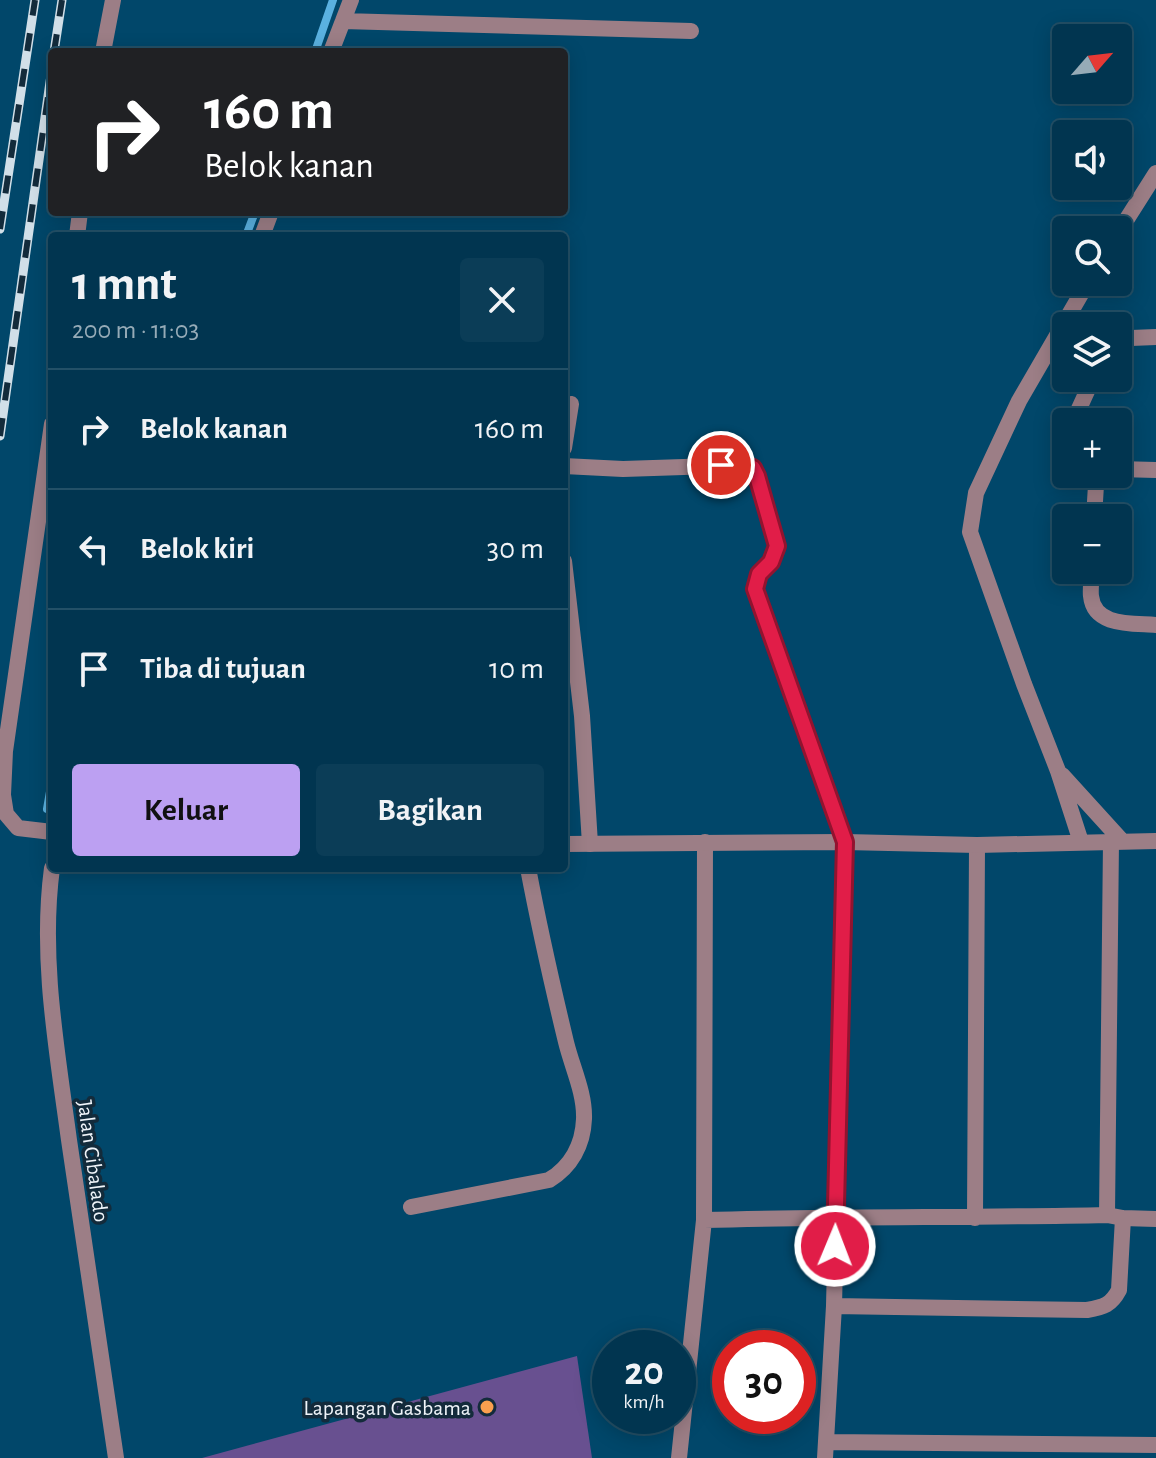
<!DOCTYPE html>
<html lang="id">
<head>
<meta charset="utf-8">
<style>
  body { margin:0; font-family:"Alegreya Sans",sans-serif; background:#0b3d57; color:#f1f3f6; height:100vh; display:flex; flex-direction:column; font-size:30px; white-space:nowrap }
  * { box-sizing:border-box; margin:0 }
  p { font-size:26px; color:#96abb7 }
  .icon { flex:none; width:44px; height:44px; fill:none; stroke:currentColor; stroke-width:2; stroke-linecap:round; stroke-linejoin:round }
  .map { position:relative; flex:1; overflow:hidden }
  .drawer { position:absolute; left:48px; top:232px; width:520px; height:640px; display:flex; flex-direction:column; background:#013550; border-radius:8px; box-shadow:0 4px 20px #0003,0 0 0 2px #235067 }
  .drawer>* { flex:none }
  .guide { position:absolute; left:48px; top:48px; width:520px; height:168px; border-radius:8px; box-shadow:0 4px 20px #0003,0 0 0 2px #235067; background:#202124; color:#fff; overflow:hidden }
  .needle { width:52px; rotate:62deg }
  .controls { position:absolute; left:1052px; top:24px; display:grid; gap:16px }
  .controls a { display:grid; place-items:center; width:80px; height:80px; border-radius:8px; background:#013550; box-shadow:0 4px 20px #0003,0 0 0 2px #235067; font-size:40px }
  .speed { position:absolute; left:592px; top:1330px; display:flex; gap:16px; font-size:40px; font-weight:700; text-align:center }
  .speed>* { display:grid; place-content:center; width:104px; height:104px; border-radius:50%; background:#013550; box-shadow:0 4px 20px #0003,0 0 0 2px #235067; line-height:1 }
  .speed small { font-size:20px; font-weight:400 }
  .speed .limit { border:12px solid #d22; background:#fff; color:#111 }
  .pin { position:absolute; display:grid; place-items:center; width:68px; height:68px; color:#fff; margin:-34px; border:4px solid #fff; border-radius:50%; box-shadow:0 2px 8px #0007 }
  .me { position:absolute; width:88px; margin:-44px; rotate:1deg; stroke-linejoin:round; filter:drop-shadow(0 0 6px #0008) }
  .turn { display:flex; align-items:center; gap:28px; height:168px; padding:0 24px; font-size:36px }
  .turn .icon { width:104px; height:104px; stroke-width:2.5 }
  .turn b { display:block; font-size:56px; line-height:68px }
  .round { display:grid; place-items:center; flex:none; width:84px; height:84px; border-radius:8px; background:#0b3d57 }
  .headline { display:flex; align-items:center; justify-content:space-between; height:136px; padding:0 24px }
  h1 { font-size:48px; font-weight:700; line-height:60px }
  .cta { display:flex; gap:16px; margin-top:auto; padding:16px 24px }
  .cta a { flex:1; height:92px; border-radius:8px; background:#bca0f2; color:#111; font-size:32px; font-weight:700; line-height:92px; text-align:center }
  .cta a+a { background:#0b3d57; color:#f1f3f6 }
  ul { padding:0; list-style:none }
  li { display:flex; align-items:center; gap:24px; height:120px; padding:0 24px; border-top:2px solid #235067 }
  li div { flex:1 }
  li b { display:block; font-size:30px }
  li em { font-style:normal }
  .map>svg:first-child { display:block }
</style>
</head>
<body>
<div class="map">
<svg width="1156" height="1458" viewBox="0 0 1156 1458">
  <rect width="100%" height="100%" fill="#01476a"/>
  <path fill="#685090" d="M577,1356L592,1458H202Z"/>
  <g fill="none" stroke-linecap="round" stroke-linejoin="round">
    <path stroke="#5ab1e0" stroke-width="8" d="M315,52L333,0
      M246,236L255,212
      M47,809L52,780"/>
    <path stroke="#9c7e86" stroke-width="16" d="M343,21L691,31
      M331,52L351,0
      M262,236L271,212
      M1118,343L1131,338L1156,337
      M1073,422L1093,378
      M564,448L571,404
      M564,466L623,469L744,465L753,468L777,546L771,562L759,574L755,589L845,842L834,1306L825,1458
      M1118,469L1156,470
      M1094,518L1096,485L1106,474
      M564,561L582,716L590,844
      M1092,570C1092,578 1090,588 1091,596C1094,627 1133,623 1156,625
      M411,1207L549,1180C571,1167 583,1145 584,1119C585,1093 572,1067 566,1042C552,984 539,926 528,868
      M1107,1215L1111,841
      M975,1218L977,845
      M704,1220C839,1216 973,1218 1107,1215L1123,1218L1156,1219
      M834,1306L1087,1310C1104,1307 1111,1305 1119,1290L1123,1218
      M826,1442L1156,1445
      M679,1458L704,1220L705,842"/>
    <path stroke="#9c7e86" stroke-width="16" d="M103,52L113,0
      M1118,233L1156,173
      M77,236L80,212
      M52,424L5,751L3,795L6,814L18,828L52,832
      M1062,775L1122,841
      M1081,842L1058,771L1024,684L970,532L976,493L1019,401L1088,282
      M564,844L845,842L977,845L1156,841
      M52,868C40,958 57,1050 69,1140C84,1246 101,1352 116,1458"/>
    <g stroke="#d1dfe8" stroke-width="9">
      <path id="rail" d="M54,52L62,0
        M0,229L35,0
        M0,436L52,68"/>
    </g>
    <use href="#rail" stroke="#132b3b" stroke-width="6" stroke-dasharray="18" stroke-linecap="butt"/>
  </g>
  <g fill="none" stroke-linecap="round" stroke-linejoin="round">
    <g stroke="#92132f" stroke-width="20">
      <path id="route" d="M721,465H744L753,468L757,476L777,546L771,562L759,574L755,589L845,842L835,1246"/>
    </g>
    <use href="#route" stroke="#e11d48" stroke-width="14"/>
  </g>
  <circle fill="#fa9f4e" stroke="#132b3b" stroke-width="3" cx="487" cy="1407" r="8"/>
  <g text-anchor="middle" stroke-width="7" stroke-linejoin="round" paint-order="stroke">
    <g font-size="22" fill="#f0f5fa" stroke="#132b3b">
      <text transform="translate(94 1161) rotate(82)" y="8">Jalan Cibalado</text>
    </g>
    <g font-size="22" fill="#f0f5fa" stroke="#132b3b" text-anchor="end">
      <text x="471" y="1415">Lapangan Gasbama</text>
    </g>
  </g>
</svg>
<div class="controls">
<a><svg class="needle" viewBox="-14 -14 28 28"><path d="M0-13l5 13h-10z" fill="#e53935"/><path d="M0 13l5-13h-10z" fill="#96abb7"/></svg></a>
<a><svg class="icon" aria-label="sound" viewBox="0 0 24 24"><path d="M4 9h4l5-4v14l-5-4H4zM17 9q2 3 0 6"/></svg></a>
<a><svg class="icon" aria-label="search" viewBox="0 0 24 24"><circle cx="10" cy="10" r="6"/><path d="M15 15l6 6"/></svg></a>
<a><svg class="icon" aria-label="layers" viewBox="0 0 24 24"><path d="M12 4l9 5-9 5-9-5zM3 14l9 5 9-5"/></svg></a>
<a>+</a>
<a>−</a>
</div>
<div class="speed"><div>20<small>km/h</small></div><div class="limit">30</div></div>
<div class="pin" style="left:721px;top:465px;background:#d93025"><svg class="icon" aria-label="arrive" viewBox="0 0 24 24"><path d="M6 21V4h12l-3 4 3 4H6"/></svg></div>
<svg class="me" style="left:835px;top:1246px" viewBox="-20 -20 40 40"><circle r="17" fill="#e11d48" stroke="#fff" stroke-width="3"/><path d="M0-11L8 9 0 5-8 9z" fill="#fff"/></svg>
<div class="guide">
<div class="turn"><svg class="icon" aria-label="right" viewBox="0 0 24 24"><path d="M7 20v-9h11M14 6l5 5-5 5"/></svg><div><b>160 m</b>Belok kanan</div></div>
</div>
<section class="drawer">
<div class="headline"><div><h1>1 mnt</h1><p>200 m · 11:03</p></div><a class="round"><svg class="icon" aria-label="close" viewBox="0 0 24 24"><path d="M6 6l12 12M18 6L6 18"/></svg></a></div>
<ul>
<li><svg class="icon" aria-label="right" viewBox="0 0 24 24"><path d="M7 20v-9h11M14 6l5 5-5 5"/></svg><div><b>Belok kanan</b></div><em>160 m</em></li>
<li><svg class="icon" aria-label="left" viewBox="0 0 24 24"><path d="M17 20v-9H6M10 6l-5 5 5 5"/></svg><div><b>Belok kiri</b></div><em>30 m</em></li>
<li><svg class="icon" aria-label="arrive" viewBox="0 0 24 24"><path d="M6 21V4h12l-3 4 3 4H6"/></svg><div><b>Tiba di tujuan</b></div><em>10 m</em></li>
</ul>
<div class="cta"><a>Keluar</a><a>Bagikan</a></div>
</section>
</div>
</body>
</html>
